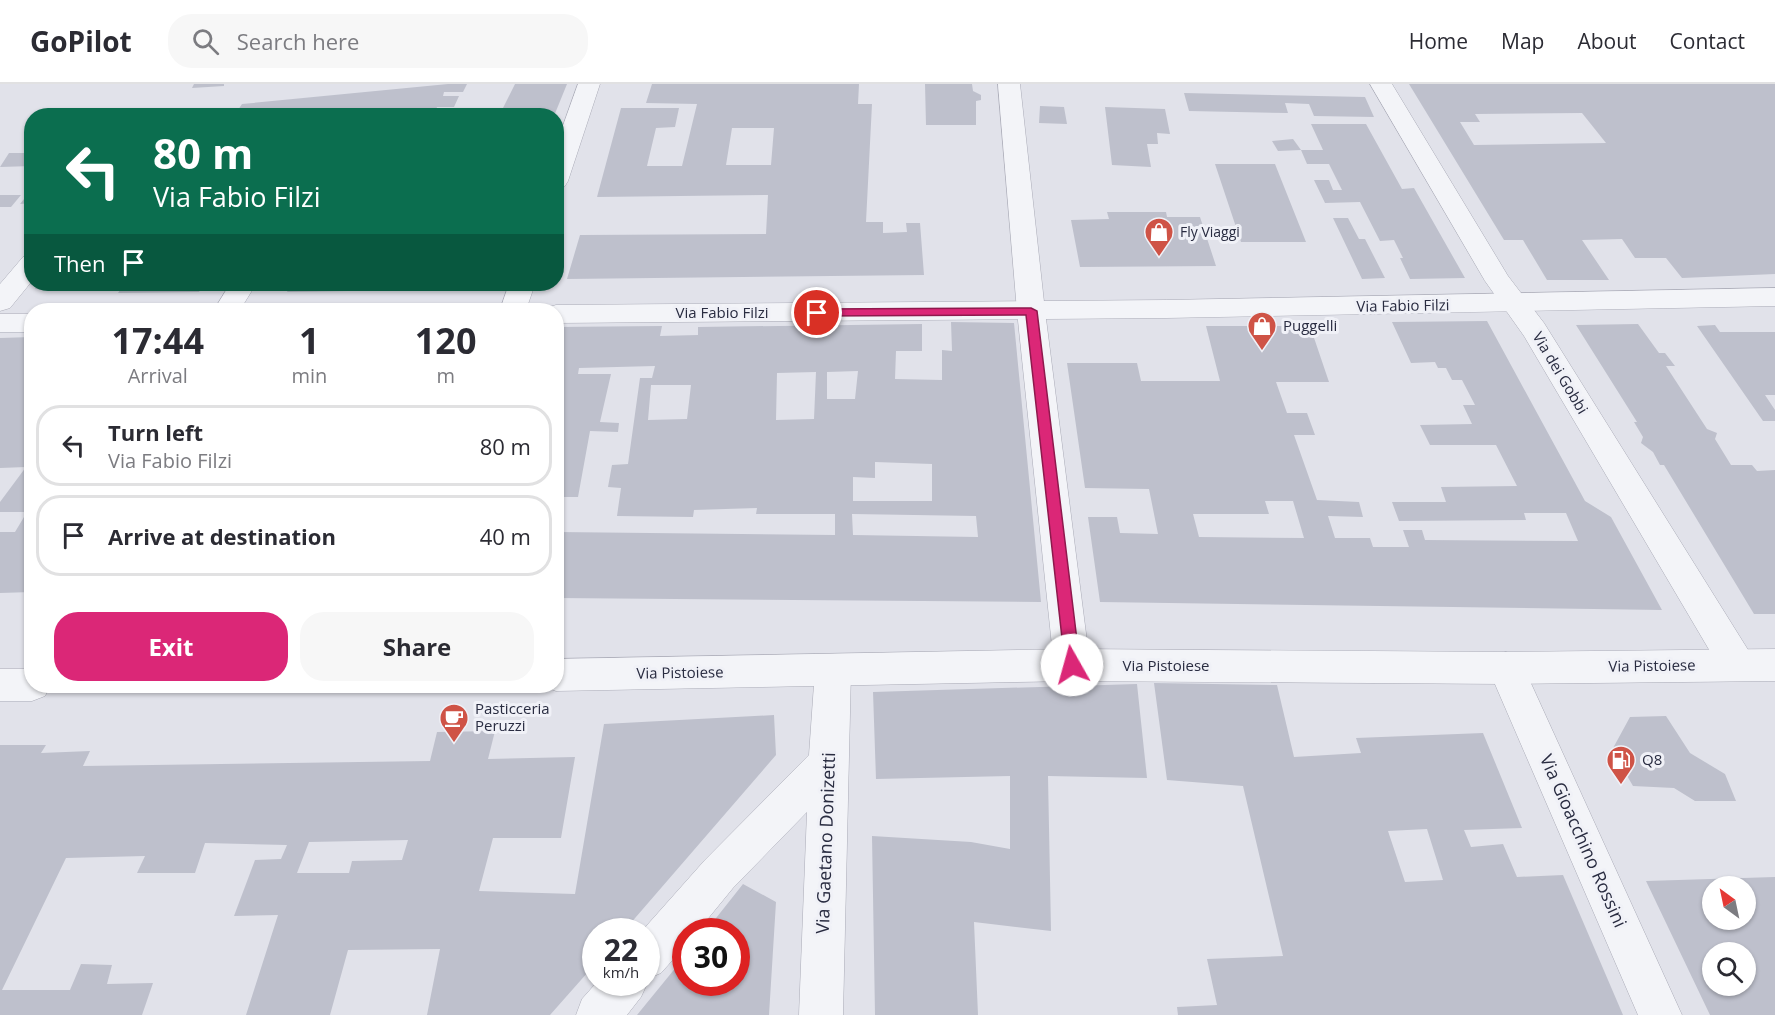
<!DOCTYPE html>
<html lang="en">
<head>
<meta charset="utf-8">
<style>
  body { margin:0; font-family:"Open Sans",sans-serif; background:#f7f7f7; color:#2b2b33; height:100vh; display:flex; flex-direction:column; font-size:22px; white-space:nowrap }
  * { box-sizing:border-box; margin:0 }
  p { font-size:20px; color:#7c7c81 }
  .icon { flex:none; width:33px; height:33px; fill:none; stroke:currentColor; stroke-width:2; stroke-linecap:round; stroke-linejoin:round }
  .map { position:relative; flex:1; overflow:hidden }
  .sheet { position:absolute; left:24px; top:219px; width:540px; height:390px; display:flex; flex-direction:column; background:#fff; border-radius:24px; box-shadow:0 2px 4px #0004 }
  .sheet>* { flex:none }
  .top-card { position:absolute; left:24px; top:24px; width:540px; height:183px; border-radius:24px; box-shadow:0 2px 4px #0004; background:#0b6e4f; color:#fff; overflow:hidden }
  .needle { width:39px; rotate:327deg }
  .buttons { position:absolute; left:1702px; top:792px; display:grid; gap:12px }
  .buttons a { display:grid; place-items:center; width:54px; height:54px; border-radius:50%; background:#fff; box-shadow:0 2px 4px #0004; font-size:30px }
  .speed { position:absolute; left:582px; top:834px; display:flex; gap:12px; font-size:30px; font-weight:700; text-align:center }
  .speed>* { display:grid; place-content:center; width:78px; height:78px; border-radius:50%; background:#fff; box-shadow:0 2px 4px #0004; line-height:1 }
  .speed small { font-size:15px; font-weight:400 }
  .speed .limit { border:9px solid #d22; background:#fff; color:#111 }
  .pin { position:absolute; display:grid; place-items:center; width:51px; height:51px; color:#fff; margin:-26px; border:3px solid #fff; border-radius:50%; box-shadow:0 2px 6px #0007 }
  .me { position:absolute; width:66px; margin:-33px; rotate:353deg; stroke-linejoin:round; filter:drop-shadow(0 0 4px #0008) }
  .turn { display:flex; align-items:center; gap:21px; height:126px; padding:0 30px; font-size:27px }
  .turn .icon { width:78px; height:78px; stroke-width:2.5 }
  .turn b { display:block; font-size:42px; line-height:51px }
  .then { display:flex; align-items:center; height:57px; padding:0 30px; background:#0003; gap:12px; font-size:22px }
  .eta { display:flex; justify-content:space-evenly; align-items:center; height:102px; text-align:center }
  .eta b { font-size:36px; font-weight:700; line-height:42px }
  .button { display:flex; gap:12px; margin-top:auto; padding:12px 30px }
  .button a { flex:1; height:69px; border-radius:24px; background:#db2777; color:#fff; font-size:24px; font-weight:700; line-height:69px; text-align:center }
  .button a+a { background:#f7f7f7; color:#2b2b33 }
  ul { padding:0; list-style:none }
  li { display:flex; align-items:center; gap:18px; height:81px; margin:0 12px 9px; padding:0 18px; border:3px solid #e1e1e2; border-radius:24px }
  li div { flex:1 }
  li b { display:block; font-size:22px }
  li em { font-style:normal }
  header { display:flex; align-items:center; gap:36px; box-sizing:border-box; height:84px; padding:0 30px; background:#fff; border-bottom:2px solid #e1e1e2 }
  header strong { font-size:28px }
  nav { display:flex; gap:33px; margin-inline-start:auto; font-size:21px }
  .search { width:420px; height:54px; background:#f7f7f7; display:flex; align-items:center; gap:15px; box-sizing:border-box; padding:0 21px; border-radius:24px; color:#7c7c81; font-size:22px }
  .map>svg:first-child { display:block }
</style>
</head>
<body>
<header>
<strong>GoPilot</strong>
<div class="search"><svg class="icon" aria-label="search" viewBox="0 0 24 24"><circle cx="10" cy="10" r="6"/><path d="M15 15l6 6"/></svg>Search here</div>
<nav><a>Home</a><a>Map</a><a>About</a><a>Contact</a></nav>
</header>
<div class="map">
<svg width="1775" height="931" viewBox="0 0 1775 931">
  <rect width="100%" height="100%" fill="#e1e2ea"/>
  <path fill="#bec0cc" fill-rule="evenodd" d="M194,0H224V2L192,4Z
    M448,0H467L463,8H444L443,12H459L454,23H437L435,28L416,29L415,32H234L242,20Z
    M515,0H567L554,32H499Z
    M652,0H859L858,20H872L866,138H883V149L907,148L906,139H920L924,191L567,195L580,151L766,150L768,111L597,113L621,24H679L675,43L656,44L647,82H682L697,20L646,19ZM732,44H774L771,81H726Z
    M925,0H972L973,7L981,11V16L976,17V41H926Z
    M1409,0H1775V190L1682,194L1666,174H1635L1622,155L1582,156L1609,196H1547L1523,156H1504ZM1582,29L1606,59L1474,61L1460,38H1480L1475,30Z
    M1184,9L1365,13L1374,33L1314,32L1309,20L1285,19L1288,29L1189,27Z
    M1040,22L1064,23L1067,40L1039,39Z
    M1105,23L1165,25L1170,50L1157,49L1158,60H1147L1151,83L1112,81Z
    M1311,40H1366L1402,105L1414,104L1465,194L1410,195L1400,174H1403L1394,156L1380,157L1360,118L1325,119L1314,96H1329L1333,106H1342L1329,80H1307L1301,66L1278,67L1272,57L1293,55L1301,66H1323Z
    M9,69H32V82L0,83Z
    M1215,80H1275L1306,158H1241Z
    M32,105V119L20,120Z
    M0,111H21L11,123H0Z
    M1107,128H1166L1167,133H1200L1216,182L1080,183L1071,136L1109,135Z
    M1333,134H1348L1359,155H1365L1385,194L1362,195Z
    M39,200H204L199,208L118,209L122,203L35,205Z
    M291,200H351L348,207L287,208Z
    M1487,237L1585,417L1611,433L1662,526L1100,518L1088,433H1117L1120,449L1158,450L1149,405L1085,404L1067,279H1137L1141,297H1220L1206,242H1310L1329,298H1276L1287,329H1307L1315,351H1294L1317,416L1359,418L1363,433L1328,432L1335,454H1370L1373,463H1409L1403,446H1422L1425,456L1578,457L1566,429H1524L1526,436L1399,437L1392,418H1446L1441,403L1517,402L1496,361H1430L1420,341L1472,340L1463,321H1475L1462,296H1452L1446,284H1438L1435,278L1411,279L1392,238ZM1265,417H1293L1304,454L1199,453L1193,430H1269Z
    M951,238L1014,239L1041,518L556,514L558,448L835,451V430H756L757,424L694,426L693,433L617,432L621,404L608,403L612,381L628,380L640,294H652L655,282L579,284L578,290H611L600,338L619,339L618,348L590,347L578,413H556V243L662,242L660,252L698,251V243L922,240V267H896L895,295L942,296V266L952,267ZM858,287L855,315H827V288ZM816,288L814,335L776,336L777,289ZM651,301H691L687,335L648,336ZM875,378L932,380V417H853V393L875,394ZM852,430L976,432L978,453L853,451Z
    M1638,240L1659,269H1665L1675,282H1666L1707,345L1717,349L1715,355L1731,381H1752L1757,387L1775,386V530H1754L1664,381H1660L1653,368L1641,359L1643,353L1634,338H1637L1576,241Z
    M1715,241L1720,248H1775V311H1765L1775,326V337H1763L1697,242Z
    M32,253V508L0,509V448H15L27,428H0V418L26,383L0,384V254Z
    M1154,599L1277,601L1294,673L1361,669L1356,654L1483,649L1522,744L1464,746L1471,763L1503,760L1517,793L1563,791L1623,931H1178L1177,923L1217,921L1207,875L1283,872L1243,702L1167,696ZM1427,745L1443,796L1405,798L1388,747Z
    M1137,600L1147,694L1048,692L1051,847L974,838L978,931H875L872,752L971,758L1010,765V692L876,695L873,608Z
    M774,631L776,671L623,848H596V879L550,931H427L440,865L348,866L330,931H246L278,831L234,832L255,776L281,775L287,761L205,759L195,789H137L145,772L66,774L2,906H70L81,880L112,881L107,900L153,899L142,931H0V661H46L41,669L90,667L83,682L430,677L437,648L495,647L488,675L575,673L561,754H493L479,807L575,810L604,640ZM408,756L402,776L352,777L349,789H297L309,758Z
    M1666,632L1690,669L1725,690L1736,717H1695L1674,704L1633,702L1612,666L1630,633Z
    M1775,793V931H1710L1646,797ZM1713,802H1746V836H1713ZM1713,868H1746V902H1713Z
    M743,800L776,818L769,931H637L686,871V898H736V848H705Z"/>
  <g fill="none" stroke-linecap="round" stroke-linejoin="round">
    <g stroke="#aaabb7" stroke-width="1">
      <path id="minor" d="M578,0H600L568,97L565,102L556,104V61Z
        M998,0H1020L1045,227L1090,581L1085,592L1072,597L1059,592L1054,581L1017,227Z
        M1370,0H1392L1508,192L1544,239L1750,569L1755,580L1750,591L1737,596L1724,591L1524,252L1485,197Z
        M32,171V197L10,224L0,227V200L23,173Z
        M230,200H256L240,226H214Z
        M509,200H535L526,226H500Z
        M1506,568L1519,573L1682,931H1638L1488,584L1493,573Z
        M833,570L846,575L851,586L843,931H799L807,728L733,804L697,848H686V861L661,889L647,895L648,898L641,913L627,931H576L582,915L597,898H646V848H641L705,776L809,671L815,586L820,575Z"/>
    </g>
    <g stroke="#aaabb7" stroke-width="1">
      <path id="tertiary" d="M1775,204V222L1166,234L556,239V226H545L546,224L556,221L1166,216Z
        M0,230H32V248H0Z
        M1072,565L1506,568L1775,565V597L1506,600L1072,597L556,607L543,602H556V575Z
        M0,585H32V602H50L45,612L32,617H0Z"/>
    </g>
    <use href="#minor" fill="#f3f4f8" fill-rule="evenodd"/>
    <use href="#tertiary" fill="#f3f4f8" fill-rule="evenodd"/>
  </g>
  <path fill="#db2777" stroke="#8e194d" stroke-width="1.5" d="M1031,224L1037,227L1080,581L1077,586L1072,588L1067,586L1065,581L1026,231L817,232L812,229L817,225Z"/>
  <defs>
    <g id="shop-pin" transform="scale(1.5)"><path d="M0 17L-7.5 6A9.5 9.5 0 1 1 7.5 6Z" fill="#cf5346" stroke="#f0f1f7"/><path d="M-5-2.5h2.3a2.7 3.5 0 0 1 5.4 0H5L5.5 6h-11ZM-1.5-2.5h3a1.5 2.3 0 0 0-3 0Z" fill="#fff"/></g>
    <g id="cafe-pin" transform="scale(1.5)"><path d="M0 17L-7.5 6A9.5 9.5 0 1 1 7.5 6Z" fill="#cf5346" stroke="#f0f1f7"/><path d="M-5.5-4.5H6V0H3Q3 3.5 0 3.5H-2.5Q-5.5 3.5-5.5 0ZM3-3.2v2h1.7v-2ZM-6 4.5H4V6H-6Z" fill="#fff"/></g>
    <g id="fuel-pin" transform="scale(1.5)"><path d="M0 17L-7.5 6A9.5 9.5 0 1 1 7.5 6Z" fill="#cf5346" stroke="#f0f1f7"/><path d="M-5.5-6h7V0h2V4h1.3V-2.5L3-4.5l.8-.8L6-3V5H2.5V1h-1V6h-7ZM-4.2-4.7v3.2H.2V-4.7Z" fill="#fff"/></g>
  </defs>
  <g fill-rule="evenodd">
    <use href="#shop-pin" x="1159" y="148"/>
    <use href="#shop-pin" x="1262" y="242"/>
    <use href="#cafe-pin" x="454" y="634"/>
    <use href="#fuel-pin" x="1621" y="676"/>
  </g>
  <g text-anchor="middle" stroke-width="6" stroke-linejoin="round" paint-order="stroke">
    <g font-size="14" fill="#292c41" stroke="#f0f1f7" text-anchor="start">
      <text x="1180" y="153">Fly Viaggi</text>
    </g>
    <g font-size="15" fill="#292c41" stroke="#f0f1f7">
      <text transform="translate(1403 222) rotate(-1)" y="5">Via Fabio Filzi</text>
      <text x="722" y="234">Via Fabio Filzi</text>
      <text transform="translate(1560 289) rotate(59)" y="5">Via dei Gobbi</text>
      <text x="1166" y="587">Via Pistoiese</text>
      <text transform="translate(1652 582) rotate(-1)" y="5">Via Pistoiese</text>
      <text transform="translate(680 589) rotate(-1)" y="5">Via Pistoiese</text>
    </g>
    <g font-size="15" fill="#292c41" stroke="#f0f1f7" text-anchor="start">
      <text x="1283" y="247">Puggelli</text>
      <text x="475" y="630">Pasticceria<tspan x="475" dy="17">Peruzzi</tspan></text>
      <text x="1642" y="681">Q8</text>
    </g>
    <g font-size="18" fill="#292c41" stroke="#f0f1f7">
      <text transform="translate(1583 757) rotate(66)" y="6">Via Gioacchino Rossini</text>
      <text transform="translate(826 759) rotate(-88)" y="6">Via Gaetano Donizetti</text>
    </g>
  </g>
</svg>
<div class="buttons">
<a><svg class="needle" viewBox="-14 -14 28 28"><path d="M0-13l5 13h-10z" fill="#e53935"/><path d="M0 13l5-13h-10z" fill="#7c7c81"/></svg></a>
<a><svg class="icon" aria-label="search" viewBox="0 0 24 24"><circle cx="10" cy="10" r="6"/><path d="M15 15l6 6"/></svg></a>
</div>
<div class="speed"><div>22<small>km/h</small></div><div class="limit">30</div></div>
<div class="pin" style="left:817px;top:229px;background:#d93025"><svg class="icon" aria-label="arrive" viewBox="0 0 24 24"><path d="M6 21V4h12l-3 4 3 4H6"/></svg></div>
<svg class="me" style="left:1072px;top:581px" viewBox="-20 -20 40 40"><circle r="19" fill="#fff"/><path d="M0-13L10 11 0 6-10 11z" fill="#db2777"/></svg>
<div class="top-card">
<div class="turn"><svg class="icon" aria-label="left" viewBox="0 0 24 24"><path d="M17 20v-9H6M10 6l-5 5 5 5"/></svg><div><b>80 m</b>Via Fabio Filzi</div></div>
<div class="then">Then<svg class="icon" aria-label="arrive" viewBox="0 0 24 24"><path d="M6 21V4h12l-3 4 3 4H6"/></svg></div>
</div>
<section class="sheet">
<div class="eta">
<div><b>17:44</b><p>Arrival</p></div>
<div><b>1</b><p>min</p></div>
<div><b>120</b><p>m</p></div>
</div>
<ul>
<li><svg class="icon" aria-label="left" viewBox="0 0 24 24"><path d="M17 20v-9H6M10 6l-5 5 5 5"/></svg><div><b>Turn left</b><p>Via Fabio Filzi</p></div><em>80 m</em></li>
<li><svg class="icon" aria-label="arrive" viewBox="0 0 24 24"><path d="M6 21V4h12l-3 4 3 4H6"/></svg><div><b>Arrive at destination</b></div><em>40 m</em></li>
</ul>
<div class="button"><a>Exit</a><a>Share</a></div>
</section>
</div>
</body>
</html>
